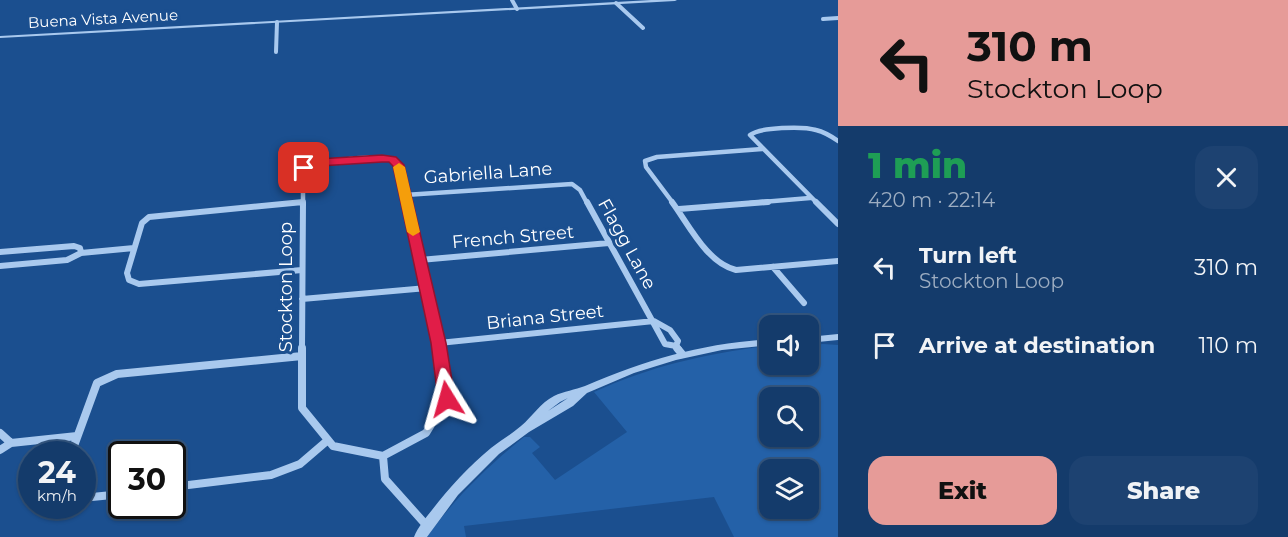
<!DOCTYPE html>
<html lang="en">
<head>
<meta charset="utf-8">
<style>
  body { margin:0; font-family:Montserrat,sans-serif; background:#1d4271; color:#f1f3f6; height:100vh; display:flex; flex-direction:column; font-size:22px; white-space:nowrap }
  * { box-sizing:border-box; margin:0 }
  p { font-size:20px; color:#9dadc1 }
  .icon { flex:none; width:33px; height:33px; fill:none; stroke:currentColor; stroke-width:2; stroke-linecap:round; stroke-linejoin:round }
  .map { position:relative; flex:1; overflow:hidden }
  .sheet { display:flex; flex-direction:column; background:#143b6b; width:450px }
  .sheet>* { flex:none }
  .guide { background:#e69b98; color:#111; overflow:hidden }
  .tools { position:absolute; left:759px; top:315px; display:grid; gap:12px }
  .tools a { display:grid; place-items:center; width:60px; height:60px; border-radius:12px; background:#143b6b; box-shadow:0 2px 4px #0004,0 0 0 2px #33557e; font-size:30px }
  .speed { position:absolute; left:18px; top:441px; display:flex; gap:12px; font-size:30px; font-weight:700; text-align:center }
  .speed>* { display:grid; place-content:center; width:78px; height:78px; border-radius:50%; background:#143b6b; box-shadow:0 2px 4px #0004,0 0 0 2px #33557e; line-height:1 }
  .speed small { font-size:15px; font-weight:400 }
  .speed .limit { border:3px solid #111; border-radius:9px; background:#fff; color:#111 }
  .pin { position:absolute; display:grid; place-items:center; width:51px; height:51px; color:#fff; margin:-26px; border-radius:12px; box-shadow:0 3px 9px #0006 }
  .me { position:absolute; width:66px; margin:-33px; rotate:352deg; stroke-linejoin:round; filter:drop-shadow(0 0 4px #0008) }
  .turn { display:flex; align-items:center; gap:21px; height:126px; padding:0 30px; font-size:27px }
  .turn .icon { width:78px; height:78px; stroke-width:2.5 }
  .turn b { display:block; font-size:42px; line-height:51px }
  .round { display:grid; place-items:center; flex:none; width:63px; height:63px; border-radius:18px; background:#1d4271 }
  .overview { display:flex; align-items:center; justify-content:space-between; height:102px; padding:0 30px }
  h1 { font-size:36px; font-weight:800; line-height:45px; color:#1e9e55 }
  .cta { display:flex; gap:12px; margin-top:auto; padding:12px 30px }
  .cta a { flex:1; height:69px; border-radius:18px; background:#e69b98; color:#111; font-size:24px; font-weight:800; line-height:69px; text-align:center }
  .cta a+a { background:#1d4271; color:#f1f3f6 }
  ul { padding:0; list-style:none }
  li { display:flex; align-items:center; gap:18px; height:78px; padding:0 30px }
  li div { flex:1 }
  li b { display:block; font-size:22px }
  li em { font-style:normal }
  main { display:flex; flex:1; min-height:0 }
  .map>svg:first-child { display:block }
</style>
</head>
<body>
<main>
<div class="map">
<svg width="838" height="537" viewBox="0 0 838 537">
  <rect width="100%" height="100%" fill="#1b4f8f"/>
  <path fill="#2461a8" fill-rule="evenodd" d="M823,344L838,345V537H734L714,497L464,526L466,537H427C454,499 488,466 524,437H530L540,447L532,453L555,480L627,432L594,392C650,366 705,354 765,346H769L770,364H808L809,345ZM770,398H808V436H770ZM770,470H808V508H770Z"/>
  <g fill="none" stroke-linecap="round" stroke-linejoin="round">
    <path stroke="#a9c9ee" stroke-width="4" d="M512,0L517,9
      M616,3L643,28
      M823,19L838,18
      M276,52L277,22"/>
    <path stroke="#a9c9ee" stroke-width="4.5" d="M405,195L572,184L580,190L587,203
      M293,203L303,202
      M303,203V172C315,161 385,151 397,163C404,171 405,192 408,203
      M673,203L646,167L645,161L657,157L762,149
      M750,203L810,198
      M817,203L750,135C760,127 803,126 816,130C824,132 831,136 838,141"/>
    <path stroke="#a9c9ee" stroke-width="6" d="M407,202L440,349
      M587,202L665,344L676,346L679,349
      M672,202C689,225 707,263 736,270L838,261
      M816,202L838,224
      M679,209L768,202
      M0,252L74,246L80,248L81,253
      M420,260L609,243
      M0,266L67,260L81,253L134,248
      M773,267L804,303
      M302,270L139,284L129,280L127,273L142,223L149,217L303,202
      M302,299L427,288
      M439,343L654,321L670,330L678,341L676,346
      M302,349L303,202"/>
    <path stroke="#a9c9ee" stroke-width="8" d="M302,348V408L333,446L383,456L426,433L447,399L440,348
      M677,348L682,354
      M0,433L11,443
      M0,450L11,443L77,436
      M71,454L97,383L117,374L302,356
      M383,456L385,479L427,526
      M172,487L271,475L300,464L328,440
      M82,498L122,494"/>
    <path fill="#a9c9ee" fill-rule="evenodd" d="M651,0H677L675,1L0,38V36Z
      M838,334V340L808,343V337Z
      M770,339V345L722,350L676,360L634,373L587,393L573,406L529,432L499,454L458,495L427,537H414C418,527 425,519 432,510C449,488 469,466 491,448C501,440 512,434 521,426C533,416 540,403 554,396C564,391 575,390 585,386C648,359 700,344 770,339ZM568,398L548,411L560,402Z"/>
  </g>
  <path fill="#e11d48" stroke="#92132f" stroke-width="1.5" d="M382,155L396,157L404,165L446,343L455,399L453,404L447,406L441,404L438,399L431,343L393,166L389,162H382L320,166L304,172L299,168L318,159Z"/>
  <path fill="#f59e0b" d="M399,163L405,167L420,232L413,236L407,232L393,167Z"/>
  <g text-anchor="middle" stroke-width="6" stroke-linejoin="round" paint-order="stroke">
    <g font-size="15" fill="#fff" stroke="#1b4f8f">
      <text transform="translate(103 19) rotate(-3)" y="5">Buena Vista Avenue</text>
    </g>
    <g font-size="18" fill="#fff" stroke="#1b4f8f">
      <text transform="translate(488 173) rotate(-4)" y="6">Gabriella Lane</text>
      <text transform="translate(513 237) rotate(-5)" y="6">French Street</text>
      <text transform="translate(627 244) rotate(61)" y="6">Flagg Lane</text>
      <text transform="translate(286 287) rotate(-90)" y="6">Stockton Loop</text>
      <text transform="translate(545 317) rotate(-6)" y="6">Briana Street</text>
    </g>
  </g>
</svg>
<div class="tools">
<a><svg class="icon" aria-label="sound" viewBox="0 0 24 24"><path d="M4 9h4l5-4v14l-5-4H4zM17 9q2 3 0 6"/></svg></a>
<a><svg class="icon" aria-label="search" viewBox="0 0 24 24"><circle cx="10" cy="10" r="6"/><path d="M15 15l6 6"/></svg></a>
<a><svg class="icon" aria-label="layers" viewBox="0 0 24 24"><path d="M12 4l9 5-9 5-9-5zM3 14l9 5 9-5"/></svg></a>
</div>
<div class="speed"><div>24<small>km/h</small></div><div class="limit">30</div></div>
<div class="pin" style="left:304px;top:168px;background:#d93025"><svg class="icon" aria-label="arrive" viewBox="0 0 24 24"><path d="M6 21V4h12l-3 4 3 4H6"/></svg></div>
<svg class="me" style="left:447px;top:399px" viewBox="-20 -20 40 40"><path d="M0-17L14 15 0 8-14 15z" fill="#e11d48" stroke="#fff" stroke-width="4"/></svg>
</div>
<section class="sheet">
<div class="guide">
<div class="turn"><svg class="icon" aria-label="left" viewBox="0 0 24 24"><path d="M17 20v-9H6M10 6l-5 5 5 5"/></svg><div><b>310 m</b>Stockton Loop</div></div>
</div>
<div class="overview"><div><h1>1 min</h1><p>420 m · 22:14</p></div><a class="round"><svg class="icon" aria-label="close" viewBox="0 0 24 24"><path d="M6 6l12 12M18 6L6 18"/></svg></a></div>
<ul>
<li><svg class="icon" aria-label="left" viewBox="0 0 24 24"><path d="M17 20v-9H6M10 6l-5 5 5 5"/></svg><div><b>Turn left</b><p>Stockton Loop</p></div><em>310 m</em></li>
<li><svg class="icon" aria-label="arrive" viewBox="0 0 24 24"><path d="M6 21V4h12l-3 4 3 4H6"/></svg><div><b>Arrive at destination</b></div><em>110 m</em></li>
</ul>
<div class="cta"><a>Exit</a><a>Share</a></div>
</section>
</main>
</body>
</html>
